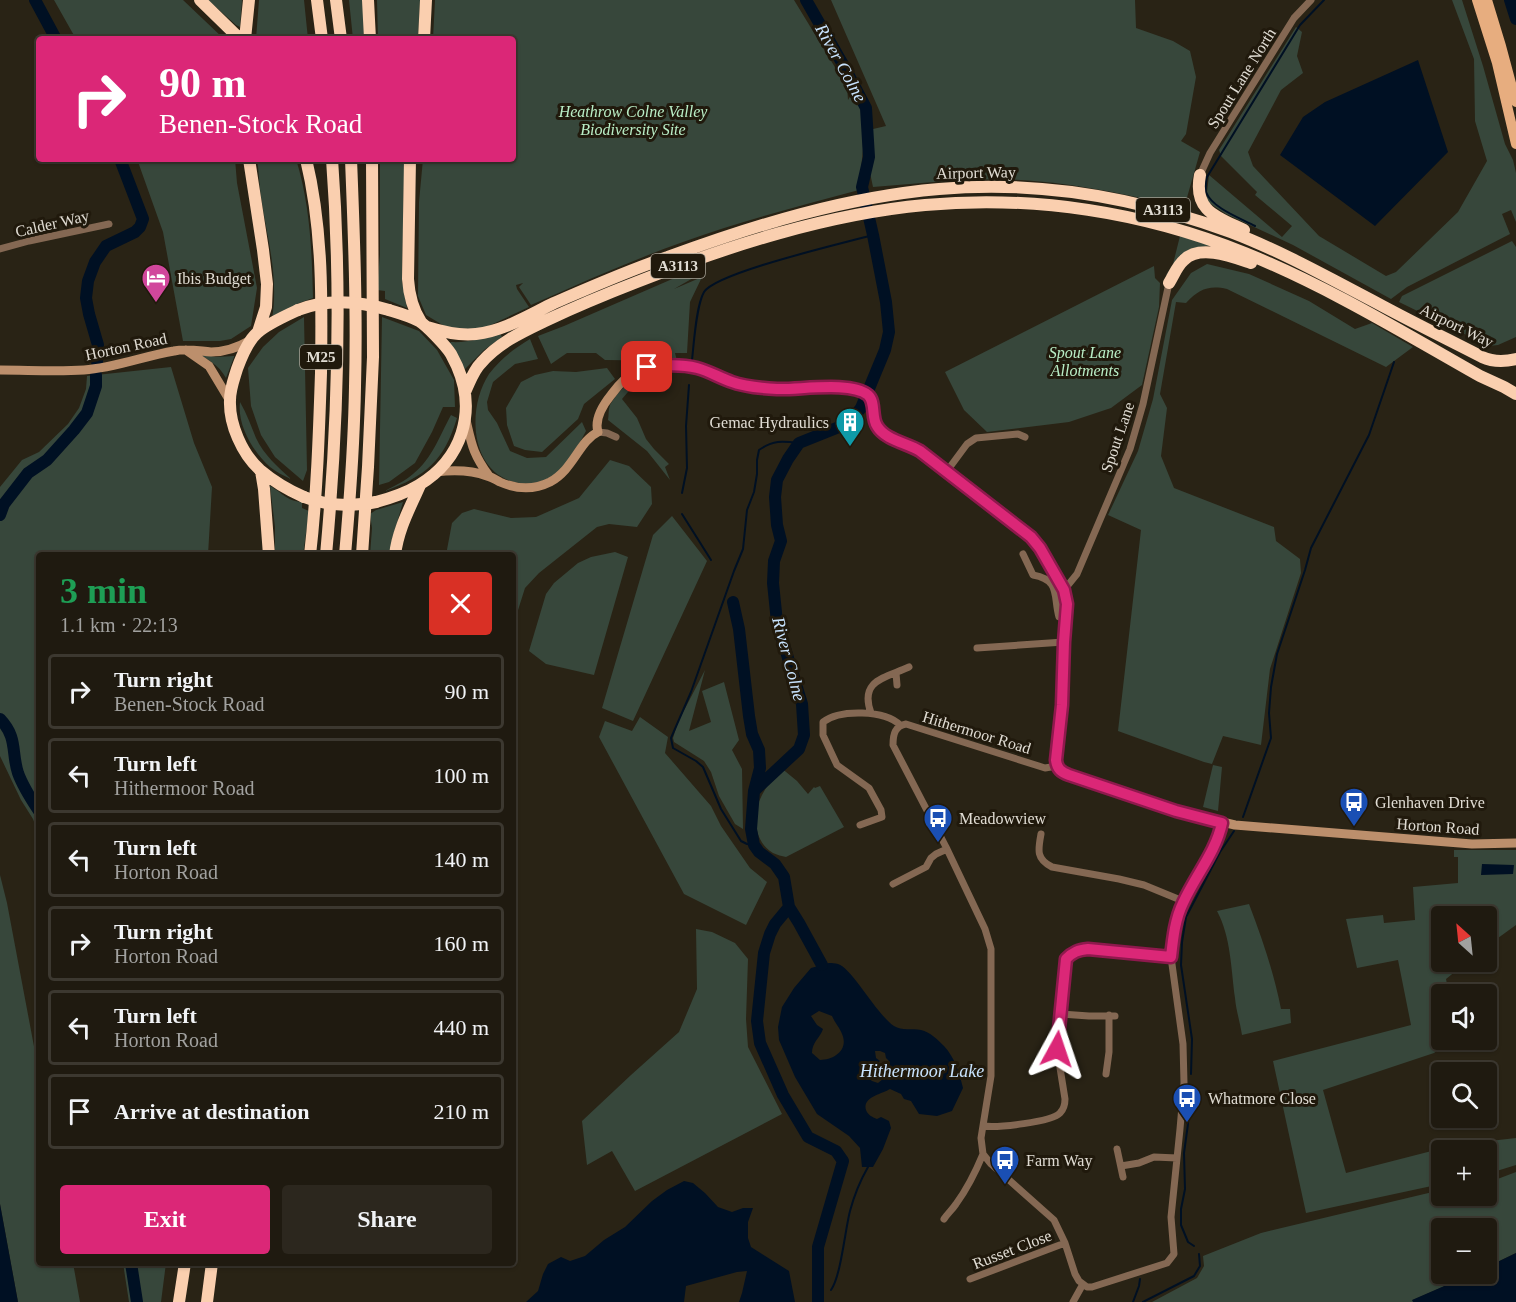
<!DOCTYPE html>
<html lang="en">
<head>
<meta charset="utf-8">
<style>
  body { margin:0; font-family:Georgia,serif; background:#2c271e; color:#f1f3f6; height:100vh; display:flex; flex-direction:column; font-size:22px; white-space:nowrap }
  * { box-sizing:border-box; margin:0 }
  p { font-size:20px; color:#a1a19f }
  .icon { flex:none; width:33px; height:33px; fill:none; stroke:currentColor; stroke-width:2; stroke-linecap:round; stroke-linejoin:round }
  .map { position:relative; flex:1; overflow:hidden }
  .side { position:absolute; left:36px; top:552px; width:480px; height:714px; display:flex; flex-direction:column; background:#1f1a10; border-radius:6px; box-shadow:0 2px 4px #0004,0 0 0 2px #3c3830 }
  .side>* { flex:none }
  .guide { position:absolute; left:36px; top:36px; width:480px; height:126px; border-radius:6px; box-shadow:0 2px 4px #0004,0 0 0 2px #3c3830; background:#db2777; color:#fff; overflow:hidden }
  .needle { width:39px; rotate:333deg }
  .controls { position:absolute; left:1431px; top:906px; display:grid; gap:12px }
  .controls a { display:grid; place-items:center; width:66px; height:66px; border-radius:6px; background:#1f1a10; box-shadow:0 2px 4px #0004,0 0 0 2px #3c3830; font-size:30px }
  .pin { position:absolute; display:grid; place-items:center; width:51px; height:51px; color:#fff; margin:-26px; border-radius:12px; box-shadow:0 3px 9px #0006 }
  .me { position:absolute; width:66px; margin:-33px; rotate:5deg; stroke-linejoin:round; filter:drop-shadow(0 0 4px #0008) }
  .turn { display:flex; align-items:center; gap:21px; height:126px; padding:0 24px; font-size:27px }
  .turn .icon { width:78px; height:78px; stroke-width:2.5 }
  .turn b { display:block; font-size:42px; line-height:51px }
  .round { display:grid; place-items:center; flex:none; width:63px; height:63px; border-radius:6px; background:#2c271e }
  .headline { display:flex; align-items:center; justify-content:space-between; height:102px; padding:0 24px }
  h1 { font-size:36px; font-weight:700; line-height:45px; color:#1e9e55 }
  .action { display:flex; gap:12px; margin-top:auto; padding:12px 24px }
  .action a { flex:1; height:69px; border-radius:6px; background:#db2777; color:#fff; font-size:24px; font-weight:700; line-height:69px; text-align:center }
  .action a+a { background:#2c271e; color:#f1f3f6 }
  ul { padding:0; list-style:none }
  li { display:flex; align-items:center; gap:18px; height:75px; margin:0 12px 9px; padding:0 12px; border:3px solid #3c3830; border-radius:6px }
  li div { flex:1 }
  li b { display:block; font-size:22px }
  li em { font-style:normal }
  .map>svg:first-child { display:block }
</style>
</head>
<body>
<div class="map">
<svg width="1516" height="1302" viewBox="0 0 1516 1302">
  <rect width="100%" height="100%" fill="#292315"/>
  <path fill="#37473b" d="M54,0H183L224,39H76Z
    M208,0H242L240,27L236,25Z
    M259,0H304L308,39H256Z
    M349,0H363L364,39H353Z
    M377,0H420L418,39H378Z
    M435,0H794L847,87L848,100L851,95L861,108L863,149L859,190C800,206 741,221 683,242C632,260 581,283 531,305L519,287L523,283L516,285L517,289L529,307L480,330L446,327L426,315L418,296L419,202L423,159H513V39H433Z
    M831,0H1135L1136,28L1173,41L1190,51L1196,77L1186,134L1181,141L1200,152L1184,208C1134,196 1085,185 1034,181C980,176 927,183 873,187L869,168L873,129L886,126Z
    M1452,0H1462L1483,66L1505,144L1513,160L1516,173V222L1511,210L1502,214L1510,234L1407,287L1391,299L1293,245L1226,214L1206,201L1209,175L1282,237L1292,226L1255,195L1257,192L1221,156L1219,150L1296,27L1302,32L1297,56L1303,73L1281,90L1248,152L1253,166L1319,236L1386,276L1396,272L1458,212L1487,161L1475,121L1474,59Z
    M137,159H235L237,183L257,288L251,326L231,339L220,341H183L163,232Z
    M257,159H296C310,204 312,251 313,298L299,303L272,319C279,276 267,238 261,197C259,184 259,172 257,159Z
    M380,159H406L404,179L402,281L407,308L385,299V291L377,290L380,254Z
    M1180,236L1216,247L1207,246L1198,248L1168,276L1166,275L1173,264Z
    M1512,241L1516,247V337L1498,345L1489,346L1399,302L1402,296Z
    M1207,264L1249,274L1309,301L1355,329L1372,323L1413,347L1386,367L1227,289C1209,285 1199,289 1186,303L1176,302L1160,394L1167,408L1161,456L1174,488L1274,527L1276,541L1300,559L1301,573L1270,669L1261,745L1223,736L1212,764L1204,762L1118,731L1141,530L1108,515L1138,451L1153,399L1172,300L1191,273Z
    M1154,266L1155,278L1160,283L1159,307L1142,385L1111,408L1069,422L987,432L964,410L945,372Z
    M693,270L700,274L674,289L702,277L690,302L687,353H675L677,361L605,360L596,353H567L551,364L538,336L564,326Z
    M304,317L307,470L303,481L275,457L261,435L251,406L248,368L263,347L279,332Z
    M382,317L419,331L437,350L454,380L455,407H443L432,432L415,463L389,482L379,485Z
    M500,333L502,337L484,350L464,370L449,344L451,342C468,343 483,338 500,333Z
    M530,339L538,359L515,364L493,382L487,402L488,410L497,423L510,451L527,458L546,457L582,422L586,431C578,446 571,461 558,472C548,481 532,485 519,483C470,475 466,409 489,374C500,359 515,348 530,339Z
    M193,352L216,357L234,356V357L226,378C219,365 207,358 193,352Z
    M171,367L194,443L212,487L208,555H39V835L33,819L21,800L0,756V487L22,460L39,452L68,424L79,408L86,389L87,376Z
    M607,368L615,379L584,404L578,419L542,452L525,450L514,446L507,425L506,408L521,382L535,375L553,371L576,372Z
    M648,373H671L672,381L656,384L648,378L633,386L622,399L637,418L646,439L654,449L669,464L665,467L670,480L647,451L608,420C609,415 608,410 610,405C618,391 632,377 648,373Z
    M240,402C247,414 251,426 256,438C264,455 278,467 291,479C284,476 276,472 270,467C253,452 237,425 240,402Z
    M451,415L457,418C444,461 426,476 385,491C394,486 405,481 413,474C432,459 440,435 451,415Z
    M610,460L629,466L651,487L652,504L637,527L609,524L597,527L539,573L525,588L513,626V555H446L452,523L462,513L474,509L511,518L536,517L579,498Z
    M270,486C283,493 286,501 302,502V508L309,511L303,555H275V527Z
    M403,502L392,540L390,555H370L372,528L370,514L376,510Z
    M672,516L707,561L633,721L602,708L653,535Z
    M615,552L628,557L594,675L546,664L529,651L546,594L554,583L578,563L591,557Z
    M705,670L689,731L711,722L702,691L724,682L739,740L732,750L742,769L743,829L735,824L719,796L711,772L704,761L674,742L673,738L678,722Z
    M640,717L668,737L665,753L711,806L721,826L750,868L767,882L746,925L684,894L599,737L605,721L632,731Z
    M1213,765L1222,767L1218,811L1203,807Z
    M780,767L797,781L808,794L814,787L815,788L820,786L844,827L786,857C782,856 777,855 773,853C753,841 752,814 762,795C767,785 774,776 780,767Z
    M1454,850H1516V925L1487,946L1486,916H1442V962H1467L1446,979L1449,994H1442V1040H1451L1434,1053L1323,1090L1346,1173L1455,1145L1516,1138V1165L1487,1174L1486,1150H1442L1441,1184L1306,1213L1273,1061L1411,1025L1398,960L1357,968L1346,919L1383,915L1384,923L1415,920L1413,887L1458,883V857H1454Z
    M0,875L7,903L39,1073V1263H73L80,1302H18L0,1204Z
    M1249,904C1262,938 1274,973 1281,1009H1290L1291,1023L1242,1035C1240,1022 1236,1010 1235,998C1231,969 1231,937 1217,911Z
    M696,929L712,932L735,943L748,959L746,1019L748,1047L782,1114L635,1191L612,1151L587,1165L582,1121L631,1075L679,1032L697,989Z
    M1516,1172V1253L1487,1267L1486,1228H1442V1274H1472L1413,1300V1302H1152L1197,1278L1204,1266L1203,1256L1261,1233L1441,1190L1442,1196H1486L1487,1183Z
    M123,1263H166L161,1302H129Z"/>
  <path fill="#001023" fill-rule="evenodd" d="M1418,60L1448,152L1375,226L1280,155L1303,117L1325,102Z
    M1482,864L1514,865L1513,874L1481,875Z
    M829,963C832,963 835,963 838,964C852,968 877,1015 894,1026C902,1031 912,1028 921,1030C930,1032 938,1040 944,1046C955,1058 959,1072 963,1088L952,1111L937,1116L919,1114L911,1101L904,1099L901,1094L890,1089C882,1094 862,1097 866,1110C868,1115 872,1117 877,1119L881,1117L889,1121L891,1128L883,1149L873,1167H862L860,1148L849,1136L817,1114L795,1077L779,1040L778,1027L782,1007L794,988L811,968ZM819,1011L832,1016C835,1023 840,1028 842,1034C849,1050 834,1060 820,1060L812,1053C812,1042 820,1038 823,1029L817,1025L811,1016ZM875,1051H880L885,1053L886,1058L890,1062C890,1073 886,1077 878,1083L872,1081L867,1077L868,1071L880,1061L876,1058Z
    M684,1181L693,1183L705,1193L718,1207L732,1212L743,1208H753L748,1222V1238L751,1247L789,1271L795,1302H739L742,1293L747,1271L737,1272L686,1286L684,1302H526L538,1291L543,1274L548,1264L561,1257L570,1261L585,1256L604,1240L625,1227L652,1201L667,1190Z
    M0,1204L18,1302H0Z
    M1516,1253V1302H1413L1412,1300L1472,1274H1486L1487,1267Z"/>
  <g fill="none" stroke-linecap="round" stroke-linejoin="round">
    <path stroke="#001023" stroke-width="2" d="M1255,226C1240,218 1212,208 1206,192C1205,186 1206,182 1207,177L1300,25L1324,0
      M692,360C694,343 696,306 704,292C717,272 845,243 873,235
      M682,493L687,468L686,426L689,385
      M682,514L711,560
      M1243,817L1271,738L1269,713L1271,687L1277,654L1305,570L1311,548L1369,435L1394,362
      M754,845L747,844L741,841L721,809L703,767L696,761L673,748L671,738L691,692L734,571L743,549L747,510L754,492L757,474V460L759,450C773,440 782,441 799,443
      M1191,1074L1192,1039L1181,965L1182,942L1186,917L1220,852L1234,831
      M1190,1090L1188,1124L1184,1153L1185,1189L1181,1209V1225L1188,1242L1194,1246
      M831,1290C841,1276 845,1230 850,1211C854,1196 860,1181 868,1167
      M1133,1302L1139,1286L1140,1279
      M1143,1302L1194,1276L1200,1266L1199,1254"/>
    <path stroke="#001023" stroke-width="12" d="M35,0L56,39
      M1510,0L1516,19
      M97,362L98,345L89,314L86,298L88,281L95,262L106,246L135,232L140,227L143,219L120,159
      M0,515L4,504L28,473L47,460L74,430L87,413L96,386V375
      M733,602L739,629L749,716L752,734L759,750L760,768L754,791L751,829L754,845L759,852L775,864L784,877L789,907L799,923L822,965
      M0,719C18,738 11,751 18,773C23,787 31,799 39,811
      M754,791L799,749L804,735L802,704L777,622L773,583L774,561L781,541L777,525L775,497L777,480L788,459L799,443L849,423L861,408L885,350L889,332L886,302L873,235L862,187L869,157L866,108L845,68L806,0
      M789,907L775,924L770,934L764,953L757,1021L760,1043L783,1095L808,1137L836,1151L843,1161L818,1247V1302
      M131,1263L137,1302"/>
    <path stroke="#846853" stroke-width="7" d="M1200,175L1210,153L1294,18L1311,0
      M0,249L29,241L109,224
      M598,432L607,433L616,437
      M947,471L967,444L976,438L1018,434L1025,437
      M1023,554L1033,575C1061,580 1053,596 1059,617L1066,619
      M1064,590L1077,574L1130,449L1143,404L1169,283
      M977,648L1064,642
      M896,673L897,685
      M871,713C859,680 885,678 909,667
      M1057,766L1045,768L906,724C895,726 893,734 893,745L946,847L985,929L991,949V1076L981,1138L983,1154L991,1164L1054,1220L1065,1243L1075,1274L1079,1281L1087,1287H1092L1167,1263L1174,1254L1171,1217L1180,1129L1184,1083L1183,1044L1171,957L1173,937L1179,912L1183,901L1216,841L1222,823
      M860,825L882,817L881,810L869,788L837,765L823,735V722C840,709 885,710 900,725
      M1041,834C1038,850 1036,859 1052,867L1119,879L1144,885L1183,901
      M893,884L926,867L931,858L936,854L947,849
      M1061,1014L1089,1016H1115
      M1106,1074L1109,1052V1015
      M983,1126C997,1128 1052,1122 1060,1113C1064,1109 1065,1104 1065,1099L1057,1049L1067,959C1073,952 1078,950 1088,949L1171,957
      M1117,1149L1123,1177
      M1121,1166L1139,1163L1154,1157L1177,1158
      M944,1219C948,1213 952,1210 956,1204C967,1189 976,1171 983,1154
      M970,1279L1065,1243
      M1073,1302L1083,1284"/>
    <path stroke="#bc8f6c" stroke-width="9" d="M186,350L209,366L230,401
      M0,370C28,370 56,372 84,370C115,368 144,356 174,351C187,348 199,351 211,352C225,352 239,347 251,340
      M466,420C472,446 473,454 489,476
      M436,472C453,470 471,470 487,476C492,477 496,480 500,482C516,489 534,490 550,482C574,469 579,441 598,432C594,419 603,405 611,395C630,369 643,365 674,366C683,366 692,366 701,369C712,372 721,378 731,382C743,386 755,388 767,388C793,390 851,380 870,398L874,420L881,431L887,436L920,451L1031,537L1040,548L1066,597V619L1064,642L1062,705L1056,760C1057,769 1061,772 1069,775L1176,811L1235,825L1472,844L1516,843"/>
    <path stroke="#e7ad7f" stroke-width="10" d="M1477,0L1497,63L1516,144
      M1487,0L1501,46L1516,102"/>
    <path stroke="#facfaf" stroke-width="12" d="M200,0L240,39
      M317,0L322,39
      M336,0L341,39
      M368,0L370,39
      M245,39L249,0
      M424,39L426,0
      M249,159L263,250L267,284L266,307L258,332
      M306,159C323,229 322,301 321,373C319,433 317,494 310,555
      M410,159L408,279C409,295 412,308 421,322
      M1200,175C1193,211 1217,217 1244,230
      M1169,283C1174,275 1177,266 1184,260C1200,244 1233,257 1251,263
      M298,310C285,316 267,324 257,333C249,340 241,358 237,369C234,379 230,389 230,400C229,424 242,454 260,470C273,481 288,490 304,497
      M427,327C443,332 459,336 476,334C504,331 529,315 554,303C591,287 629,270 668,257C755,225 846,197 939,189C1038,180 1138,198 1231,232C1281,251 1329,278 1377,303C1412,322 1447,339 1482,357C1493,362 1504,362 1516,359
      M465,392C470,382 473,371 481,363C498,343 522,332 545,321C575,307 606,294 637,282C728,246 827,214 925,205C1034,195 1144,212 1245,253C1327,286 1404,333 1480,376L1504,387L1516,394
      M261,471L264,489L269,555
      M376,502C391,498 406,493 419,485C462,459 477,412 457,366C455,362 453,358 451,354C446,346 427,326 419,321C410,316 399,313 389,310
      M326,555C338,424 342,291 332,159
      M345,555C350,499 354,443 355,387C357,311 354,235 351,159
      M362,555L368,467L373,357L372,159
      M395,555C398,529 410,508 420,485
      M179,1302L185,1263
      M207,1302L212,1263"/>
    <path stroke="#facfaf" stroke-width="12" d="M298,310C328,298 359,301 389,310
      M304,497C328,506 351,507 376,502"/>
  </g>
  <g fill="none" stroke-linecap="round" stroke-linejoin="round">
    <g stroke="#8e194d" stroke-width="15">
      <path id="route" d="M647,367C663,365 681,364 697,368C709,371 720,378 732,382C746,387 761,388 777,389C799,390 851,381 868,395C876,402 871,417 877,426C885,440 907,443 920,451L1031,537L1040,548L1064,590L1067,604L1064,642L1062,705L1056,760C1057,769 1061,772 1069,775L1176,811L1222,823C1216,852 1195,876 1183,903C1175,919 1173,939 1171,957L1088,949C1078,950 1073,952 1066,959L1057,1049"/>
    </g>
    <use href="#route" stroke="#db2777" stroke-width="10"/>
  </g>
  <defs>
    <g id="hotel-pin" transform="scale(1.5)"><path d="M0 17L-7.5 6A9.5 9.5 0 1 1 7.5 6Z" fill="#d1479c" stroke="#20190c"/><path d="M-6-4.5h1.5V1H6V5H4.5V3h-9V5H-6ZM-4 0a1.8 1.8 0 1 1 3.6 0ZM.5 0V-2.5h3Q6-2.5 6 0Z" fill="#fff"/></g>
    <g id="building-pin" transform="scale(1.5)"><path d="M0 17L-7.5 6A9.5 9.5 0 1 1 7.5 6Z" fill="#0f9aa8" stroke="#20190c"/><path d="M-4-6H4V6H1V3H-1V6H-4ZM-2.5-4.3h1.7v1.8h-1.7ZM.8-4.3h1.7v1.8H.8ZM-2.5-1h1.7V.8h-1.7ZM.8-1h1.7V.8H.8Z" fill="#fff"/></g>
    <g id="bus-pin" transform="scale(1.5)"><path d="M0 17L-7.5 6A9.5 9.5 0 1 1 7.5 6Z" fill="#1a4fb4" stroke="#20190c"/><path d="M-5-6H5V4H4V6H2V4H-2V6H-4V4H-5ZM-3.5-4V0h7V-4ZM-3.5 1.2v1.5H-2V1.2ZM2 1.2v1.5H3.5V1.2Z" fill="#fff"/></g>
  </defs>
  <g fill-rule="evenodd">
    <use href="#hotel-pin" x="156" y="278"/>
    <use href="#building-pin" x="850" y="422"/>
    <use href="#bus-pin" x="1354" y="802"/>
    <use href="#bus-pin" x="938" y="818"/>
    <use href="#bus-pin" x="1187" y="1098"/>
    <use href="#bus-pin" x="1005" y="1160"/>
  </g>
  <g text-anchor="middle" stroke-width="6" stroke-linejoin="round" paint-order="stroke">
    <g fill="#20190c" stroke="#a6a297" stroke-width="1.5">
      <rect x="1136" y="198" width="54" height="24" rx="4.5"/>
      <rect x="651" y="254" width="54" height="24" rx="4.5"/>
      <rect x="300" y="345" width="42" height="24" rx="4.5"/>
    </g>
    <g font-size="15" font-weight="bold" fill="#e0dcd3">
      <text x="1163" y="215">A3113</text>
      <text x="678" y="271">A3113</text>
      <text x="321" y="362">M25</text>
    </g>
    <g font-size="16" fill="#e0dcd3" stroke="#20190c">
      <text transform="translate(1241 78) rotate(-58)" y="6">Spout Lane North</text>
      <text transform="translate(976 172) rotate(-1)" y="6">Airport Way</text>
      <text transform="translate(52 223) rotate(-13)" y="6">Calder Way</text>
      <text transform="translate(1457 325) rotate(26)" y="6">Airport Way</text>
      <text transform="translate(126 346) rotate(-12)" y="6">Horton Road</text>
      <text transform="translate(1117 437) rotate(-71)" y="6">Spout Lane</text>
      <text transform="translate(977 732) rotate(17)" y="6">Hithermoor Road</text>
      <text transform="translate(1438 826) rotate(4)" y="6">Horton Road</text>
      <text transform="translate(1012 1249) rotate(-21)" y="6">Russet Close</text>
    </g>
    <g font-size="16" font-style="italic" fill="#b9eec6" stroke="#20190c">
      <text x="633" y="117">Heathrow Colne Valley<tspan x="633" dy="18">Biodiversity Site</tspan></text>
      <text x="1085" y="358">Spout Lane<tspan x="1085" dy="18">Allotments</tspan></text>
    </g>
    <g font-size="16" fill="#e0dcd3" stroke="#20190c" text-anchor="start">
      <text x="177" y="284">Ibis Budget</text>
      <text x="829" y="428" text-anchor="end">Gemac Hydraulics</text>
      <text x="1375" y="808">Glenhaven Drive</text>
      <text x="959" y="824">Meadowview</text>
      <text x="1208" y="1104">Whatmore Close</text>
      <text x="1026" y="1166">Farm Way</text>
    </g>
    <g font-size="18" font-style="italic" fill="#c8e3fe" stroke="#20190c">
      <text transform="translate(841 63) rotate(61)" y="6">River Colne</text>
      <text transform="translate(789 659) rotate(75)" y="6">River Colne</text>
      <text x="922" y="1077">Hithermoor Lake</text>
    </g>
  </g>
</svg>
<div class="controls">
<a><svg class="needle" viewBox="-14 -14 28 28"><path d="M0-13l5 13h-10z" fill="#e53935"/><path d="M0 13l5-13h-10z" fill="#a1a19f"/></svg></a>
<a><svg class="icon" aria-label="sound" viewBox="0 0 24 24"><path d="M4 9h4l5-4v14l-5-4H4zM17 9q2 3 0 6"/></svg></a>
<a><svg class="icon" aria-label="search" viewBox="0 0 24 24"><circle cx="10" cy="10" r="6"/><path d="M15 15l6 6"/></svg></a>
<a>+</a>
<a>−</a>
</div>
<div class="pin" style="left:647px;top:367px;background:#d93025"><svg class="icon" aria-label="arrive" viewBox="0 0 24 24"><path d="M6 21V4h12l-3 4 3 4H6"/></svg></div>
<svg class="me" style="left:1057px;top:1049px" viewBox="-20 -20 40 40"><path d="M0-17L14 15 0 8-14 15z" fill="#db2777" stroke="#fff" stroke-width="4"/></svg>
<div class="guide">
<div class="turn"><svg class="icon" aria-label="right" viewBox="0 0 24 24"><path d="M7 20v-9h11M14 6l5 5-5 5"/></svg><div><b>90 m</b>Benen-Stock Road</div></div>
</div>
<section class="side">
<div class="headline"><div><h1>3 min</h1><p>1.1 km · 22:13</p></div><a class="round" style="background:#d93025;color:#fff"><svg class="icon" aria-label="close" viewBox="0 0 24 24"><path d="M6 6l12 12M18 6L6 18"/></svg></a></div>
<ul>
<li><svg class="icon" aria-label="right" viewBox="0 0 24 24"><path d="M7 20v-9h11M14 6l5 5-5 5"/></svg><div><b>Turn right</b><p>Benen-Stock Road</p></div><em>90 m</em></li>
<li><svg class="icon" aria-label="left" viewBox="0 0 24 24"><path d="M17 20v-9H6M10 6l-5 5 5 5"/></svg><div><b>Turn left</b><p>Hithermoor Road</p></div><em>100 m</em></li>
<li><svg class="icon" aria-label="left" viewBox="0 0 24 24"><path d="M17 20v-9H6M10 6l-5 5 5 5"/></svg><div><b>Turn left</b><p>Horton Road</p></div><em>140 m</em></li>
<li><svg class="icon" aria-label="right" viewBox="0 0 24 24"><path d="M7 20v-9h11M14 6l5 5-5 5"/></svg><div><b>Turn right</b><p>Horton Road</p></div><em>160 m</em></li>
<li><svg class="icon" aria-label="left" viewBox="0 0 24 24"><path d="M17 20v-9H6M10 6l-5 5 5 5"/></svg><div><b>Turn left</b><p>Horton Road</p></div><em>440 m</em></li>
<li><svg class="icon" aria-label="arrive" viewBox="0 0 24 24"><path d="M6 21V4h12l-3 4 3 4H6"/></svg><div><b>Arrive at destination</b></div><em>210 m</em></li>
</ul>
<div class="action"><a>Exit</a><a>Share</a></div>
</section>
</div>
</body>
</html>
